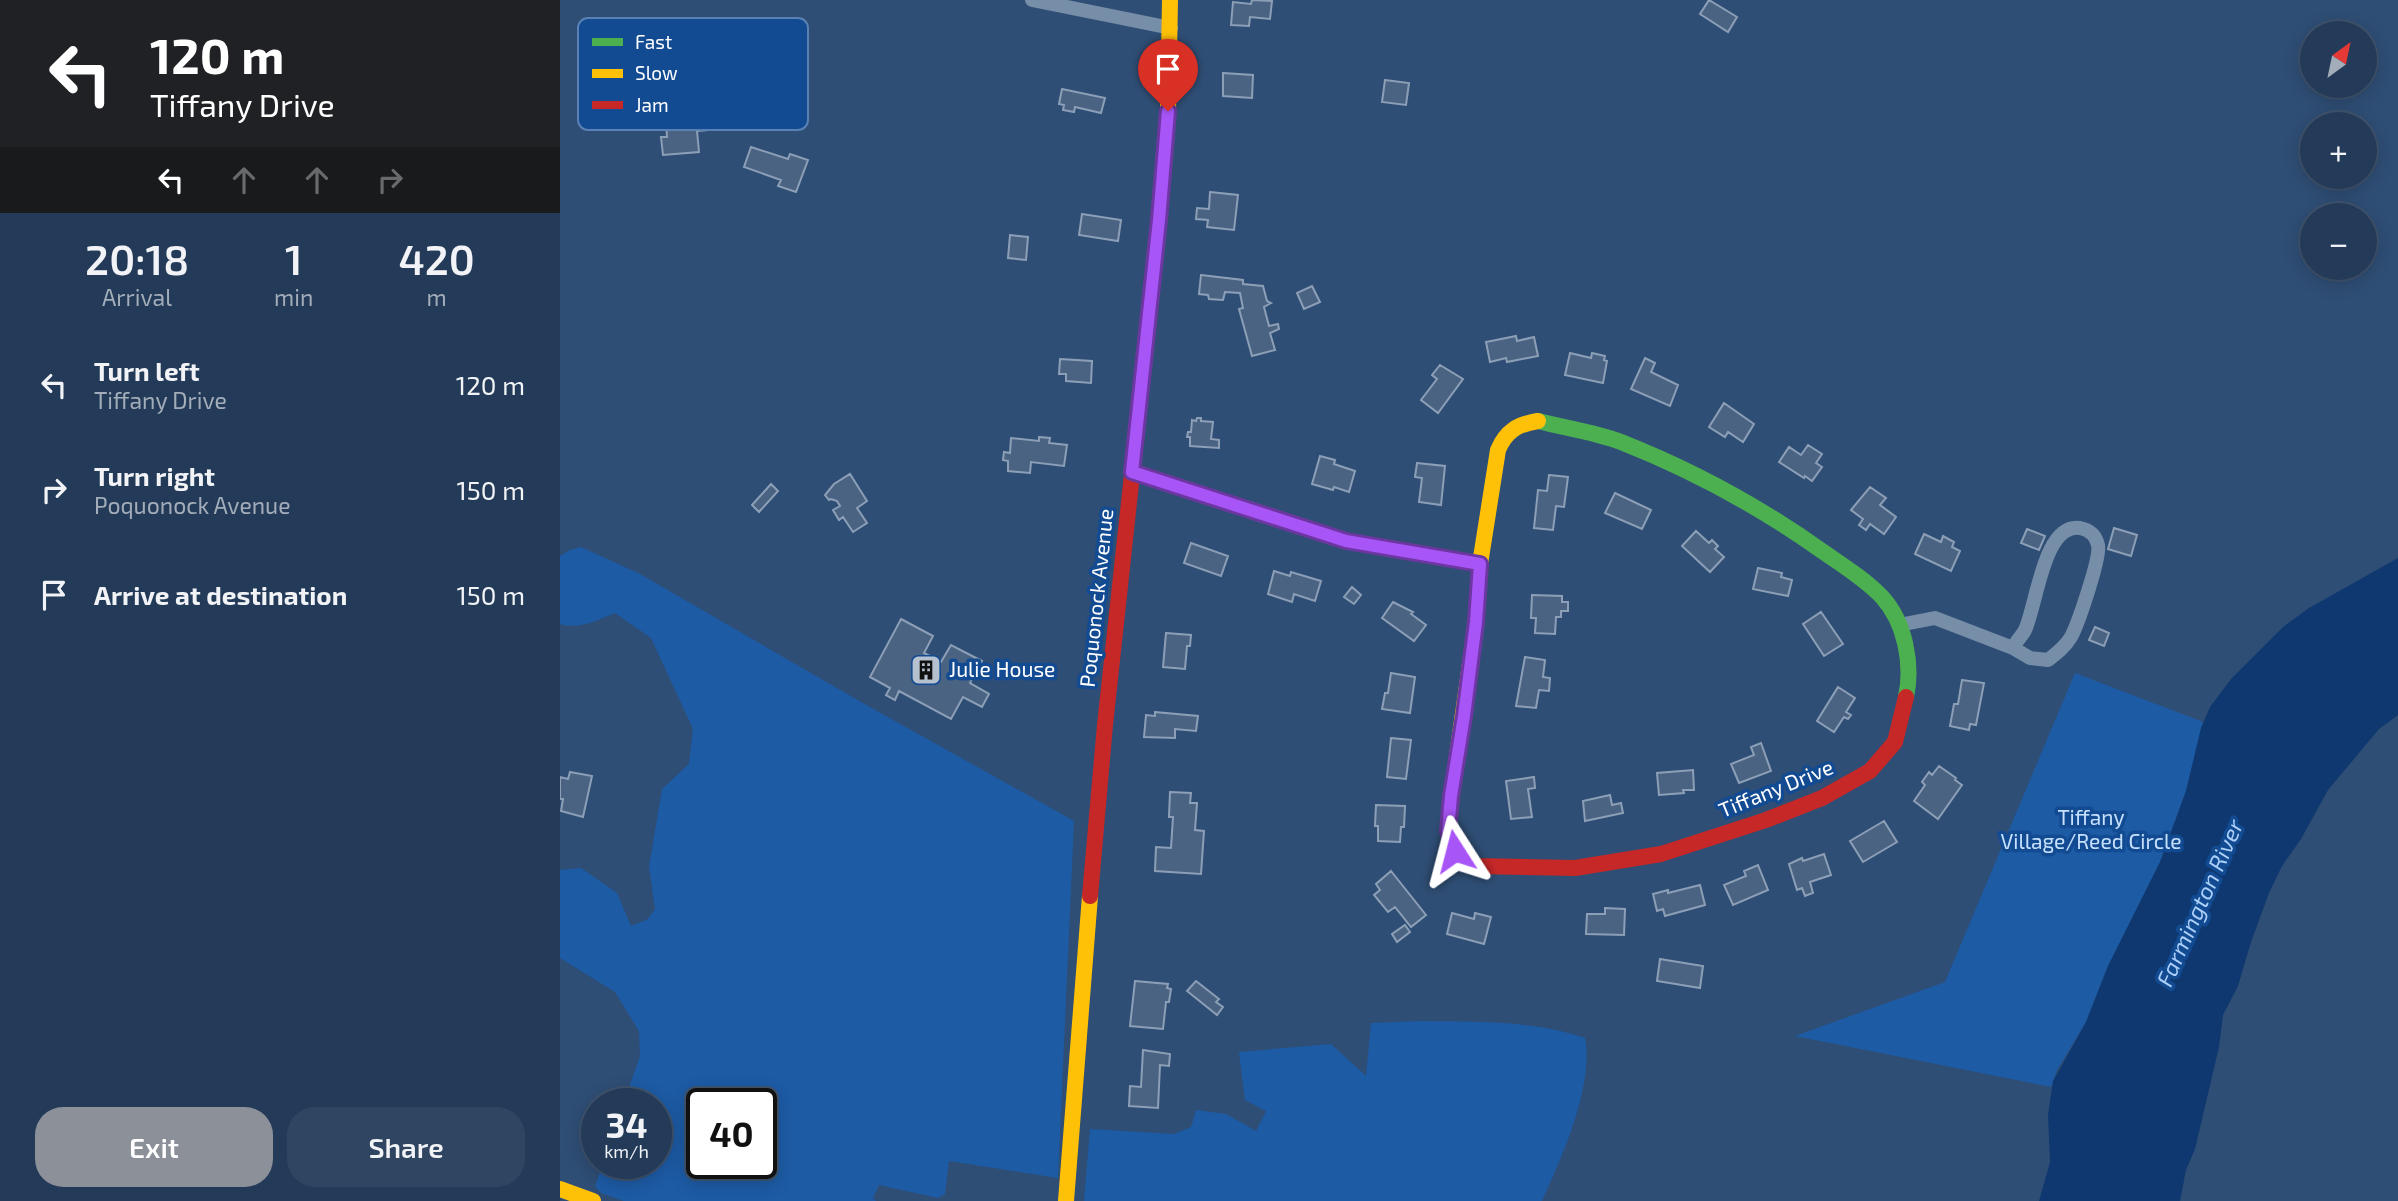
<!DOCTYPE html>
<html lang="en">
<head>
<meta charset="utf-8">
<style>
  body { margin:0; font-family:"Exo 2",sans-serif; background:#2f4561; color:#f1f3f6; height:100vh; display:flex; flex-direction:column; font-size:26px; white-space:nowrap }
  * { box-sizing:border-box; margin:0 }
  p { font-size:23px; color:#a3adba }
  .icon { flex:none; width:38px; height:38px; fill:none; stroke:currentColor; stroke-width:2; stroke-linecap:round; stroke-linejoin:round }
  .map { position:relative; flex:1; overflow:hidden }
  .panel { display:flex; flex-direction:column; background:#233a58; width:560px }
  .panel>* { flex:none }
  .guide { background:#202124; color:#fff; overflow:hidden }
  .needle { width:46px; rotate:33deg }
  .fabs { position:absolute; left:1740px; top:21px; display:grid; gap:14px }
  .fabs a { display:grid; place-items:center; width:77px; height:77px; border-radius:50%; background:#233a58; box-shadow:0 4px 18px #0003,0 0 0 2px #40546e; font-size:35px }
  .speed { position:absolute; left:21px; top:1088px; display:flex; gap:14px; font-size:35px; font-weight:700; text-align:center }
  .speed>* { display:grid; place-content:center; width:91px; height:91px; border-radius:50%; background:#233a58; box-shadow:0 4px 18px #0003,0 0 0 2px #40546e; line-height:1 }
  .speed small { font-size:18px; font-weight:400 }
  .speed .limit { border:4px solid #111; border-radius:10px; background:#fff; color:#111 }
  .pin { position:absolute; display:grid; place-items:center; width:60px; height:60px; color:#fff; margin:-72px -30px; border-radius:50% 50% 50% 0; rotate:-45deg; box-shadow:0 0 7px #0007 }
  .pin .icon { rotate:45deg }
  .me { position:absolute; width:77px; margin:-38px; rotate:351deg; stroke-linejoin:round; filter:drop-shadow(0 0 5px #0008) }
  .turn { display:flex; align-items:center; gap:24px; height:147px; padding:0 35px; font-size:32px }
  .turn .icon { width:91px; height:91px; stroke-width:2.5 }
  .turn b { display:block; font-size:49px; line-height:60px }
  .lanes { display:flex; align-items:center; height:66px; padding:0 35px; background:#0003; justify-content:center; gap:35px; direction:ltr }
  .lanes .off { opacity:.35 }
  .eta { display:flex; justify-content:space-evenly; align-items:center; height:119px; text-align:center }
  .eta b { font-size:42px; font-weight:600; line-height:49px }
  .button { display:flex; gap:14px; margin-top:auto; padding:14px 35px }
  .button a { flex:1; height:80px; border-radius:28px; background:#8c9099; color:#fff; font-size:28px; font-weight:600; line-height:80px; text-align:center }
  .button a+a { background:#2f4561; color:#f1f3f6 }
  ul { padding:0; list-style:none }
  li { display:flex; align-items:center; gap:21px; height:105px; padding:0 35px }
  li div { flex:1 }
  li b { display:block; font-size:26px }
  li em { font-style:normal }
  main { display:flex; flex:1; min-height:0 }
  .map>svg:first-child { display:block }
</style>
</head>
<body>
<main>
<section class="panel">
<div class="guide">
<div class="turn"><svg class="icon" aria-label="left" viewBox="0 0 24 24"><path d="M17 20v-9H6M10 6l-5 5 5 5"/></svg><div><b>120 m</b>Tiffany Drive</div></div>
<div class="lanes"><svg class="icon" aria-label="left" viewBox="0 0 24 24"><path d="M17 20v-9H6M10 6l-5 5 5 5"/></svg><svg class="icon off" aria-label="ahead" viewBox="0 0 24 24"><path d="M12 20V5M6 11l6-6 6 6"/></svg><svg class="icon off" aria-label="ahead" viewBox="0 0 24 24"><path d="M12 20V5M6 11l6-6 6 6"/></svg><svg class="icon off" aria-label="right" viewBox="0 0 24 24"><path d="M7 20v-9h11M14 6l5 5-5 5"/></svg></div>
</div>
<div class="eta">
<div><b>20:18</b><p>Arrival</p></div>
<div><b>1</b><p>min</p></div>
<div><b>420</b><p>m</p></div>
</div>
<ul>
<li><svg class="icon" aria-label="left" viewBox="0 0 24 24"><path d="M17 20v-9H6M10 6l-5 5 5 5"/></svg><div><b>Turn left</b><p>Tiffany Drive</p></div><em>120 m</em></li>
<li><svg class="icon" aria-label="right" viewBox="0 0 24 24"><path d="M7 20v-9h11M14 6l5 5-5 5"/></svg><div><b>Turn right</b><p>Poquonock Avenue</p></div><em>150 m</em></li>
<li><svg class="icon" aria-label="arrive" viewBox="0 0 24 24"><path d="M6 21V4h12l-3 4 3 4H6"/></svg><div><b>Arrive at destination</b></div><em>150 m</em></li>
</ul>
<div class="button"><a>Exit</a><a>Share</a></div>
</section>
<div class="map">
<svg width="1838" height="1201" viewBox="0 0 1838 1201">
  <rect width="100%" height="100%" fill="#2f4e75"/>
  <path fill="#1d5ba5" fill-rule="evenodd" d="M21,547L80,574L301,702L514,821L498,1178L389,1161L385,1194L378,1198L319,1185L313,1198L316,1201H64L41,1193L35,1186L43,1164H96V1104H63L80,1056L79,1031L55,992L0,958V870L21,868L57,893L71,926L88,919L95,909L89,867L102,789L129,764L133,729L91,638L55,613C38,620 19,630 0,624V556L10,550ZM142,1104H201V1164H142Z
    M1515,673L1643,722L1626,791L1600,862L1548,966L1526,1022L1497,1070L1491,1087L1235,1036L1385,982Z
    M861,1021C915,1022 973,1020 1025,1038C1034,1086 1002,1157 982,1201H524L530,1129L614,1134L631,1127L636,1110L666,1114L696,1131L706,1111L685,1100L679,1052L771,1044L806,1076L811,1023Z"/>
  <path fill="#0e386f" d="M1838,558V715L1819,729L1768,790L1741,839L1722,866L1709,893L1691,942L1678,986L1663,1015L1659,1047L1635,1149L1626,1170L1620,1201H1479L1490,1162L1488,1115L1493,1081L1526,1022L1548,966L1600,862L1626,791L1641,728L1650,707L1671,679L1723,627L1749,608Z"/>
  <path fill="#4a6383" stroke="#8c9fb6" stroke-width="2" d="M692,0L712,1L710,19L690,17L689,26L671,25L673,2L691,4Z
    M1149,0L1177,17L1168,32L1140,14Z
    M663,73L693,75L692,98L663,96Z
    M825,80L849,83L846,105L822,102Z
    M150,87L153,110L146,111L148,130L137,131L139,152L103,155L101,137H107L106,121L130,119L126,89Z
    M502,89L545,98L541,113L515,107L514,112L503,110L504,105L499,104Z
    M191,147L228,159L230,154L248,160L236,192L218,186L221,180L184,167Z
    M650,192L678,195L674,230L647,227L648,220L636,219L637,208L649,209Z
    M522,214L561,220L558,241L519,235Z
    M450,235L468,237L466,260L448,258Z
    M641,275L683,280V284L703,286L707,301L711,303L704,307L709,326L718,324L719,329L710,333L715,350L692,356L679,309L683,308L680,293L665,292L663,300L649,299L648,295L639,294Z
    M752,286L760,302L744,309L737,293Z
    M956,336L957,341L974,337L978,356L947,362L946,358L930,362L926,342Z
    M1010,353L1031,358L1032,353L1045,356L1044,360L1047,361L1043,383L1005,375Z
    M1085,358L1095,363L1091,372L1118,385L1110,406L1071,389Z
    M500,359L532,361L531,383L506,381V374H499Z
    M880,365L903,379L878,413L861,400L877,379L872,375Z
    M1164,403L1194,424L1183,442L1168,432L1165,437L1149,427Z
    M637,418H641V421L653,422L651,439L659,440V448L630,446V437H627L628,432H631L632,420L636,421Z
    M479,437L490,438L489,443L507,445L504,466L471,462L470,473L448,471V461L443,460L444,452L450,453L451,438L479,441Z
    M1248,445L1262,454L1256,463L1262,467L1252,481L1245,476L1244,478L1219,462L1229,447L1241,455Z
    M760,456L775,460L774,464L795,471L789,492L774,487L773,490L752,484Z
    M857,463L885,466L881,505L859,502L862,478L855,477Z
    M290,474L307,501L297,508L307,523L293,532L283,517L279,520L273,510L280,506L277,501L271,499L269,500L265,495L274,484Z
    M989,475L1008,477L1004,507L996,506L993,530L974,528L978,490L987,491Z
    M211,484L218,491L199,512L192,505Z
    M1310,487L1326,498L1320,505L1336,517L1324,534L1310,524L1306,530L1299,525L1303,519L1291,510Z
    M1055,493L1091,510L1082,529L1045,513Z
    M1554,528L1577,535L1571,556L1548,549Z
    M1467,529L1485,536L1479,550L1461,543Z
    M1136,531L1149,543L1152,540L1158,546L1155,549L1164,557L1150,572L1122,546Z
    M1364,534L1381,542L1383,536L1394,542L1392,547L1400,551L1391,571L1355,554Z
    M631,543L668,556L661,576L624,563Z
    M1198,568L1222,573L1221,577L1232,580L1228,596L1193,589Z
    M714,571L730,576L731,572L761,581L755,601L734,594L732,602L708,594Z
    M792,587L801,595L794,604L784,597Z
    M972,595L1002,596V602H1008V611H1001V617H996L995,634L975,633L976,618H971Z
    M833,602L853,612L851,614L866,625L854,641L822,618Z
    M1261,612L1283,644L1264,656L1243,624Z
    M341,619L373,636L364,653L381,662L391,645L422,661L410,683L429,694L422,707L403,697L391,719L339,691L335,700L326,695L330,688L310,677Z
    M1535,627L1549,633L1544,646L1529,640Z
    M606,633L631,635L630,646H627L625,669L603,667Z
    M965,657L985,660L983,677L990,678L989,691L979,690L976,708L956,706Z
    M831,673L855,677L850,713L822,709L825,693H828Z
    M1402,680L1424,683L1416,725L1410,724L1409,730L1390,726L1394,704H1398Z
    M1278,687L1295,698L1286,712L1291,715L1288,719L1284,717L1274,732L1257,721Z
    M595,712L638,716L636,731L615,729V738L584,737L586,715L595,716Z
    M831,738L851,740L846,779L827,777Z
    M1201,743L1211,771L1179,783L1171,764L1194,755L1191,747Z
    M1379,766L1396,778L1395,780L1402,785L1378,819L1354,801L1365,785L1362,782L1369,772L1372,775Z
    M1133,770L1134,790H1123L1124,793L1099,795L1097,773Z
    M10,772L32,776L23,817L1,811L3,799H0V777L8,779Z
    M974,777L975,788L968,789L972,817L951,819L946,781Z
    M610,792L631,793L630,803H637L635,830L644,831L641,874L595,871L596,847L611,848L613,817H609Z
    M1050,795L1052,805L1061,803L1063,813L1025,821L1023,801Z
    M816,805L845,806L844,827H841L840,842L818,841V826H815Z
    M1324,821L1337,842L1303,862L1290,841Z
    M1264,854L1271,875L1250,882L1253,893L1245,896L1242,888L1237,890L1229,864L1242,858L1243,861Z
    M1198,865L1208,890L1173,905L1164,885L1186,876L1184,871Z
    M831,871L866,915L851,927L835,907L828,912L814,895L820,890L816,884Z
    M1140,885L1145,905L1105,916L1103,909L1097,911L1093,894L1108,890V893Z
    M1045,908L1065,909L1064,935L1026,934L1027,914H1045Z
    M892,913L914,919L915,913L931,917L924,944L887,934Z
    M845,925L850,932L837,942L832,934Z
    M1100,959L1143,966L1140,988L1097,981Z
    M575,981L608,984L607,988L611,989L609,1002H606L603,1029L570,1026Z
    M636,981L659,999L656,1002L663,1007L657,1015L627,991Z
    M583,1050L610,1054L609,1066L600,1065L598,1108L569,1106L570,1086L581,1087Z"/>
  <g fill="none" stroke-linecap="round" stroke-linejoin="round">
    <path stroke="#778ea8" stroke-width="14" d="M472,0L611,28
      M1339,625L1375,618L1453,648C1456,641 1462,636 1465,630C1477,605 1483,523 1520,528C1530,530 1536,536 1538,545C1541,557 1518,624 1511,637C1505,647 1497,653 1488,660L1470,658L1453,648"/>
    <path stroke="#4caf50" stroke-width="16" d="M978,421C1005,428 1035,432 1061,442C1132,470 1200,507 1262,551C1282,565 1305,579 1322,597C1345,622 1353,664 1346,697"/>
    <path stroke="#ffc107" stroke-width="16" d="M578,419L599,221L608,111L610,0
      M894,777L916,622L920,564L938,450C946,431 958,424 978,421
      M0,1189L33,1201
      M506,1201L530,896"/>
    <path stroke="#c62828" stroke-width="16" d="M572,472L786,541L920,564
      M894,777L888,831L895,851L914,866L1015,868L1101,854L1206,820L1262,798L1310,771L1335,742L1346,697
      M530,896L545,725L578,419"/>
  </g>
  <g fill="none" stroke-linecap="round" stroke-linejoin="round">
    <g stroke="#6d37a1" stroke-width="18">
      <path id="route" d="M608,111L599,220L572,472L786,541L920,564L916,622L904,716L891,796L888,831L895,851"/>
    </g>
    <use href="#route" stroke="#a855f7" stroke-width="12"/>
  </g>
  <defs>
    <g id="building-square" transform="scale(1.575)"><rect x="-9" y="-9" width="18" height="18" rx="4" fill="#b6c1cf" stroke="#124b92"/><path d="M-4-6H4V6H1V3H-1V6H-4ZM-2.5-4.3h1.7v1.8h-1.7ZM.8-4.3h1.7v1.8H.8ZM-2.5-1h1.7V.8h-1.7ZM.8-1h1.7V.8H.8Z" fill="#111"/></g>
  </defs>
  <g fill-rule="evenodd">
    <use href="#building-square" x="366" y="670"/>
  </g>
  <g text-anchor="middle" stroke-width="7" stroke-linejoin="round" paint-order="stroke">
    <g font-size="21" fill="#fff" stroke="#124b92">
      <text transform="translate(537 598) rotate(-84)" y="7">Poquonock Avenue</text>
      <text transform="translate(1216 789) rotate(-22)" y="7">Tiffany Drive</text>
    </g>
    <g font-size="21" fill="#fff" stroke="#124b92" text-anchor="start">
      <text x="389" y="677">Julie House</text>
    </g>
    <g font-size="21" fill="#c6e0fd" stroke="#124b92">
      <text x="1531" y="825">Tiffany<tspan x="1531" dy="24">Village/Reed Circle</tspan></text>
    </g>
    <g font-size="23" font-style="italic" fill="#abcff9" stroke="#124b92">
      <text transform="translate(1640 903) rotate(-66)" y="8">Farmington River</text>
    </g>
  </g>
  <rect x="18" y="18" width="230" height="112" rx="10" fill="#124b92" stroke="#5981b3" stroke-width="2"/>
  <rect x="32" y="38" width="31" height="8" fill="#4caf50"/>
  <rect x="32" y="69" width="31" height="9" fill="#ffc107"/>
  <rect x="32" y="101" width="31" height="8" fill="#c62828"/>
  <g font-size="19" fill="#fff">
    <text x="75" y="49">Fast</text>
    <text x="75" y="80">Slow</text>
    <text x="75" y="112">Jam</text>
  </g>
</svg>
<div class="fabs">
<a><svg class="needle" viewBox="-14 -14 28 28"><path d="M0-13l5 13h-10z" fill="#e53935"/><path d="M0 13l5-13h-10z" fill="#a3adba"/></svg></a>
<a>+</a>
<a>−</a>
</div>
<div class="speed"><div>34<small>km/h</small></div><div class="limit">40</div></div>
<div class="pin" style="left:608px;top:111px;background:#d93025"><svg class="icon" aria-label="arrive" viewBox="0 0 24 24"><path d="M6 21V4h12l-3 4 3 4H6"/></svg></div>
<svg class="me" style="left:895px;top:851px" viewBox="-20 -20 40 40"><path d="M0-17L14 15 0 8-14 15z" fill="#a855f7" stroke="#fff" stroke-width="4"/></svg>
</div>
</main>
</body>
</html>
